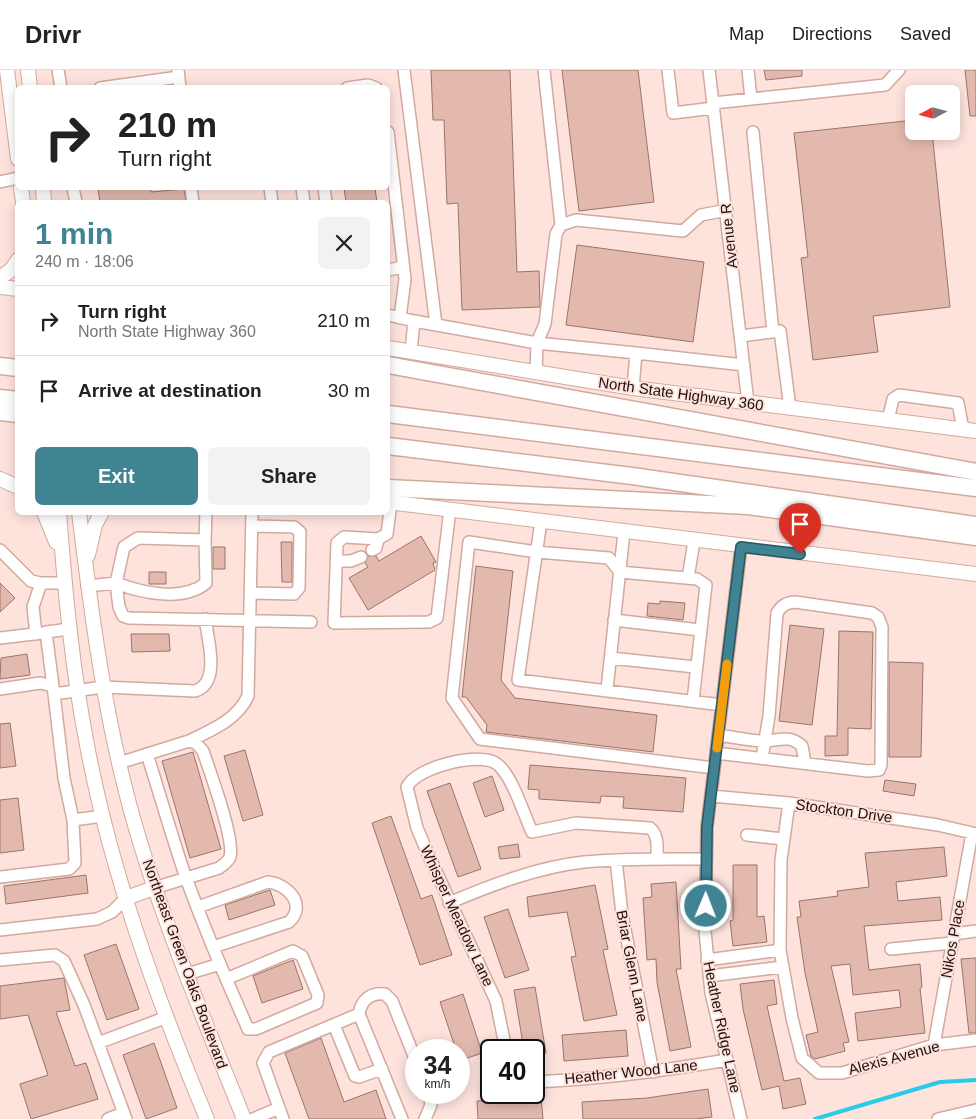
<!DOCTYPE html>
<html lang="en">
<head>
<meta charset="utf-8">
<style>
  body { margin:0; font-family:Helvetica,sans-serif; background:#f2f2f2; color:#222; height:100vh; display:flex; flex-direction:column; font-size:19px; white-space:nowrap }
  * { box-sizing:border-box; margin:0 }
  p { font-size:16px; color:#767676 }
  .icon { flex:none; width:28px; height:28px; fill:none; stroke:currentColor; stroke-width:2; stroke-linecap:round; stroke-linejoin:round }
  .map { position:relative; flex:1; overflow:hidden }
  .side { position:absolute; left:15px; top:130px; width:375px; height:315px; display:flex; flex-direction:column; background:#fff; border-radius:8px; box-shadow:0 2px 12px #0003 }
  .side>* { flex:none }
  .top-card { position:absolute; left:15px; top:15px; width:375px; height:105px; border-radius:8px; box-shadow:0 2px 12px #0003; background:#fff; color:#222; overflow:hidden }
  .needle { width:32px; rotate:263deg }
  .buttons { position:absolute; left:905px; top:15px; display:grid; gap:10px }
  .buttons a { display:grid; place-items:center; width:55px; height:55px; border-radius:8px; background:#fff; box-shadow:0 2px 12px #0003; font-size:25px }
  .speed { position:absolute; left:405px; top:969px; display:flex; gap:10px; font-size:25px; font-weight:700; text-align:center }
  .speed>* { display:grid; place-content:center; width:65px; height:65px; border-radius:50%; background:#fff; box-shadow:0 2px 12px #0003; line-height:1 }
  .speed small { font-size:12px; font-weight:400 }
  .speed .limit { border:2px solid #111; border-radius:8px; background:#fff; color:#111 }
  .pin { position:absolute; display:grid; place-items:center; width:42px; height:42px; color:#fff; margin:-51px -21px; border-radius:50% 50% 50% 0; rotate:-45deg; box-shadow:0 0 5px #0007 }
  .pin .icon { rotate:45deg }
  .me { position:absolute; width:55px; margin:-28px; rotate:1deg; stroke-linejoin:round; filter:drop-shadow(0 0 4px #0008) }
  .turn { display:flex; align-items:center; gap:18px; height:105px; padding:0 20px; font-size:22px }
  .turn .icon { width:65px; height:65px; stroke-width:2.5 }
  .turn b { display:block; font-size:35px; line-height:42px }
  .round { display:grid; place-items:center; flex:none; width:52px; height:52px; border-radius:8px; background:#f2f2f2 }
  .overview { display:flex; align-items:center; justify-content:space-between; height:85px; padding:0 20px }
  h1 { font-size:30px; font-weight:700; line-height:38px; color:#408493 }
  .primary-button { display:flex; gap:10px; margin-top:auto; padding:10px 20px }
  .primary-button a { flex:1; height:58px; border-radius:8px; background:#408493; color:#fff; font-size:20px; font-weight:700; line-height:58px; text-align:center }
  .primary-button a+a { background:#f2f2f2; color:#222 }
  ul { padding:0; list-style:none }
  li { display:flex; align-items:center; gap:15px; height:70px; padding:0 20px; border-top:1px solid #e0e0e0 }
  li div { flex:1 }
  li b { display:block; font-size:19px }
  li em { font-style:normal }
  header { display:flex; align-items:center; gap:30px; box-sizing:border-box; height:70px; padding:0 25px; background:#fff; border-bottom:1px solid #e0e0e0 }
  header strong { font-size:24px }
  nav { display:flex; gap:28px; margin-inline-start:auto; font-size:18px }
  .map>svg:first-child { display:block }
</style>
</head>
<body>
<header>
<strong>Drivr</strong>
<nav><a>Map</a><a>Directions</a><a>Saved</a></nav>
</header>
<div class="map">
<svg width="976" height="1049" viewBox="0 0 976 1049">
  <rect width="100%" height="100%" fill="#fee3dd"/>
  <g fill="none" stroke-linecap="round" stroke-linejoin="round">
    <path stroke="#28cbe9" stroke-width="4" d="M815,1049L940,1012L976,1010"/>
  </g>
  <path fill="#e3b9ae" stroke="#9a746a" d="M431,0H510L517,202L539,201L540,237L462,240L458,133L447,134L444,50H433Z
    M562,0H638L654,132L579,141Z
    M764,0H802V6L766,10Z
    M965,0H976V46H970Z
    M914,50V61H932L950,237L873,246L878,282L813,290L801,188L808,187L794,63Z
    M98,118H150L151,122L184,119L186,132H100Z
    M344,118H375L377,132H346Z
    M577,175L704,192L693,272L566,255Z
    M421,466L436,492L433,493L435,500L368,540L349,508L368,497L365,493L368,486H376L379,491Z
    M281,472H292V512H282Z
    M213,477H225V499H213Z
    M476,496L513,501L501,610L515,628L657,645L653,682L486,662L487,655L466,627H462Z
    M149,502H166V514H149Z
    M0,513L15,528L0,542Z
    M660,531L685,533L683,550L647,546L648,533L660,534Z
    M790,555L824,559L812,655L779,651Z
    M839,561L873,562L871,659L848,658V685L825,686V666H837Z
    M131,564H169L170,581L132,582Z
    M27,584L30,605L0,609L1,588Z
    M889,592L923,593L921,687H889Z
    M10,653L16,696L0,698V654Z
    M245,680L263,745L243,751L224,686Z
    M193,682L221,779L190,788L162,691Z
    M530,695L686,708L683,742L623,738L624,727L601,726L600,733L539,729V720L528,719Z
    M492,706L504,740L485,747L473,713Z
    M885,710L916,714L914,726L883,721Z
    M450,713L481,799L458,807L427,721Z
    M18,728L24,780L0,783V730Z
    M391,746L421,829L432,825L452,885L420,895L372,753Z
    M518,774L520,787L500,789L498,777Z
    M944,777L947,806L896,812L898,831L940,827L942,850L864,856L869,900L920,894L922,917L920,918L925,963L858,971L855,943L901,937L899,920L853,925L850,894L831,896L849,972L843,973L845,981L815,989L811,986L806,965L818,962L805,903L797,847H801L799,831L838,826L837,821L869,817L865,783Z
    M733,795H757V847L764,846L767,872L733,876L730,851L733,850Z
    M86,805L88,823L6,834L4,816Z
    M676,812L681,899H676L691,977L670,981L657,912L656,889L647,890L643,828L652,827L651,814Z
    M595,815L608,879L603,880L617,945L584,951L571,887L576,886L567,842L529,847L527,827Z
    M270,820L275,835L229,850L225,835Z
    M508,839L529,900L505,908L484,847Z
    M116,874L139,939L107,950L84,885Z
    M976,888V963H969L961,889Z
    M293,890L303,919L262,933L253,906Z
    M64,908L70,940L56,942L75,996L86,993L98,1029L31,1049L20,1014L48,1005L28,945L0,949V916Z
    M774,910L777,934L767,936L784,1011L800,1008L806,1034L783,1039L779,1016L762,1020L743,939L740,914Z
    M535,917L546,983L534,985V980H524L514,920Z
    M463,924L482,983L459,991V980H456L440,932Z
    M626,960L628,986L564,991L562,965Z
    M321,968L344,1032L376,1020L386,1049H309L285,983Z
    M154,973L177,1038L146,1049L123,985Z
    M708,1019L712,1047L695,1049H583L582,1032L647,1028Z
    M541,1027L543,1049H478L477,1031Z"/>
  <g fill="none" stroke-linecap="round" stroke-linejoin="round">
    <g stroke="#d2a99e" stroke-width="14">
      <path id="minor" d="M58,0L61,18
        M178,0L180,18
        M404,0L436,255
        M544,0L561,155
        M668,0L673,43L714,38
        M709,0L748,333
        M748,0L751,29
        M100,18L179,7
        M347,18L368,15L376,18
        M713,33L885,15L899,0
        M388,62L405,209L400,248
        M753,62L773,262
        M0,112L18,108
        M73,118L76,132
        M191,118L193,132
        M270,118L272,132
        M302,118L304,132
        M324,118L326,132
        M388,200L403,197
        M388,245L414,251L411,281
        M414,251L537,273L536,303
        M741,266L780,261L790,338
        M636,283L744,295
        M633,318L636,283L537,273L545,254L556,164L561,155L576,150L683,161L701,145L727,140
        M888,350L893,329L899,325L958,333L963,359
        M391,433L387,464L378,469L344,467L337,473L334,553L429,552L437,548L450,439
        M541,451L518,610L722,635
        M205,470L206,513C183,532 142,523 116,513L119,537L123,546L129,548L311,552
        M741,477L707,757L705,861L711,923L741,1049
        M0,480L31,511L41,513
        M372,480L376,478L378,469
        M336,491H351L361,487
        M688,508L694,471
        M87,516L116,513L124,477L138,468L205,470L206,442
        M250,523L294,524L299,518L300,462L294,457L252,456
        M614,550L700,560
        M70,559L46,562L54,624L103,617L195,621C221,613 208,570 205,549
        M36,564L33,537L41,513H65
        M0,568L42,563
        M611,588L695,597
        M0,619L40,613L53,616
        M607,619L624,462
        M54,624L64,708L73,750
        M693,631L706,515L697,509L620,502L609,488L537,482L469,472L452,628L480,669L714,698
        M718,665C733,667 747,670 762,671C777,672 788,663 802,676L805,693
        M189,671C212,660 237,650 248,626L252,442
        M716,683L868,701L879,700L881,695L882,557L878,547L872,543L795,532C786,533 782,535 777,543L769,646L762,688
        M147,684C160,725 172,767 186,808C204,857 224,905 245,952L248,959H256L317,933L318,925L302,886L293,881L226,909
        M119,693L189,671L196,673L203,681C210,702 235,769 230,787C228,792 224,794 219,798L154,818
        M711,726L789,733L938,755L976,764
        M789,733L781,790L780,880L792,948L802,988L819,1003H842L934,975L976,970
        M747,765L783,769
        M616,790L622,844L653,1002
        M0,807L69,799L75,793L73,750L103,746
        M449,833C491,815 538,797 584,792C624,788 665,789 706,789
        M198,837L268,812C288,814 307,835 289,852L213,877
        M0,860L97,849L112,842L126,828
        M954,864L976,861
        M891,879L952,873
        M0,890L55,885L64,891L84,935L126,1049
        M707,890L780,880
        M187,904L220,894
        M709,906L783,897
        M334,955L355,1006L359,1007L382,999
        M98,973L167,947
        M934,975L972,763
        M506,980L496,931L428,784L417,758L407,717C416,697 480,681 497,694C512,705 524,745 532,762L576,753L650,758C659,765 657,779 657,789
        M534,1012C599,1009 663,1001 727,990
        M279,1038L263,993L269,982L359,944
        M108,1049L123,1043
        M253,1049L279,1038L283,1049
        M402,1049L359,944C361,930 371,922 385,924L392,931L416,991
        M425,1049L431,1035L429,1022
        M938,1049L976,1040"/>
    </g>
    <g stroke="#d2a99e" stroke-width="16">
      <path id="major" d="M7,0L18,89
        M28,0L30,18
        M21,118L23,132
        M43,118L44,132
        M0,208L11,200L18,190
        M0,217L18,219
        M388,278L633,318L976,361
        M0,409L18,417
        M388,432L976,504
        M44,442L56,472
        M59,442C65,520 72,599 87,675C111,803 157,929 207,1049
        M79,442C92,550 106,657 137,762C166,860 206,954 244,1049
        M88,485L95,455L102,442
        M126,828L154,818"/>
    </g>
    <g stroke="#d2a99e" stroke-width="19">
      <path id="highway" d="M388,295L976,402
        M0,296L18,298
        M0,328L18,330
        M0,342L18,344
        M388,344L976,418
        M388,376L632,406L976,455
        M388,418L748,436L976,467"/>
    </g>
    <use href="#minor" stroke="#fff" stroke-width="11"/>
    <use href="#major" stroke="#fff" stroke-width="14"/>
    <use href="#highway" stroke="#fff" stroke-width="16"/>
  </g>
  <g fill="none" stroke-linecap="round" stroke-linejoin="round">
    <g stroke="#2a5660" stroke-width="12">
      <path id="route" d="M706,836L707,757L741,477L800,484"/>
    </g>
    <use href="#route" stroke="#408493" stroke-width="9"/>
    <path stroke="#f59e0b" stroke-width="9" d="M717,678L727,594"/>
  </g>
  <g text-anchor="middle" stroke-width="4" stroke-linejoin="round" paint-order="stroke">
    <g font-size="15" fill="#1f100d" stroke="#fee3dd">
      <text transform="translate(729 166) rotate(-96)" y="5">Avenue R</text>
      <text transform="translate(681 324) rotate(8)" y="5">North State Highway 360</text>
      <text transform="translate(844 741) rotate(8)" y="5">Stockton Drive</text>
      <text transform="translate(457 846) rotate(65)" y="5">Whisper Meadow Lane</text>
      <text transform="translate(953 869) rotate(-80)" y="5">Nikos Place</text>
      <text transform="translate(185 894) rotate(70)" y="5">Northeast Green Oaks Boulevard</text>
      <text transform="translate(632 896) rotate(79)" y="5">Briar Glenn Lane</text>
      <text transform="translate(722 957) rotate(78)" y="5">Heather Ridge Lane</text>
      <text transform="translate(894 988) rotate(-15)" y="5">Alexis Avenue</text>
      <text transform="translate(631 1002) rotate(-6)" y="5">Heather Wood Lane</text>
    </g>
  </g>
</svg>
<div class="buttons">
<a><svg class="needle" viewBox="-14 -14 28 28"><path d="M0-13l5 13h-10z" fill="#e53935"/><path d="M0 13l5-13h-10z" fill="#767676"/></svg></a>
</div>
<div class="speed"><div>34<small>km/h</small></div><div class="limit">40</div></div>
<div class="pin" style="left:800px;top:484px;background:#d93025"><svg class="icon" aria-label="arrive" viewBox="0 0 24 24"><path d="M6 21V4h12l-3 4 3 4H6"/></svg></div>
<svg class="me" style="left:706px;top:836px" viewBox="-20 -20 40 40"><circle r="17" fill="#408493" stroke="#fff" stroke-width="3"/><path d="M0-11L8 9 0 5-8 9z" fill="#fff"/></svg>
<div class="top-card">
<div class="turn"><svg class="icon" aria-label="right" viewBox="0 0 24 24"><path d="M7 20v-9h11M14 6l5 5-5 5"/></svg><div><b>210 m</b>Turn right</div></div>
</div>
<section class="side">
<div class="overview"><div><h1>1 min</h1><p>240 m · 18:06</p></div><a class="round"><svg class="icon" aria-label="close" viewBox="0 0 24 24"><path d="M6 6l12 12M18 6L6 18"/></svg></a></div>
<ul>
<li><svg class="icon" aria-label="right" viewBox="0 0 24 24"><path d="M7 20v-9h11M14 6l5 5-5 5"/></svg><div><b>Turn right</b><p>North State Highway 360</p></div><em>210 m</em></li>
<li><svg class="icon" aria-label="arrive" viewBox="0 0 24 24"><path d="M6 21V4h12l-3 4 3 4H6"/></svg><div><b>Arrive at destination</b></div><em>30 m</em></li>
</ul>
<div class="primary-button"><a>Exit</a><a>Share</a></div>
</section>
</div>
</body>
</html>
